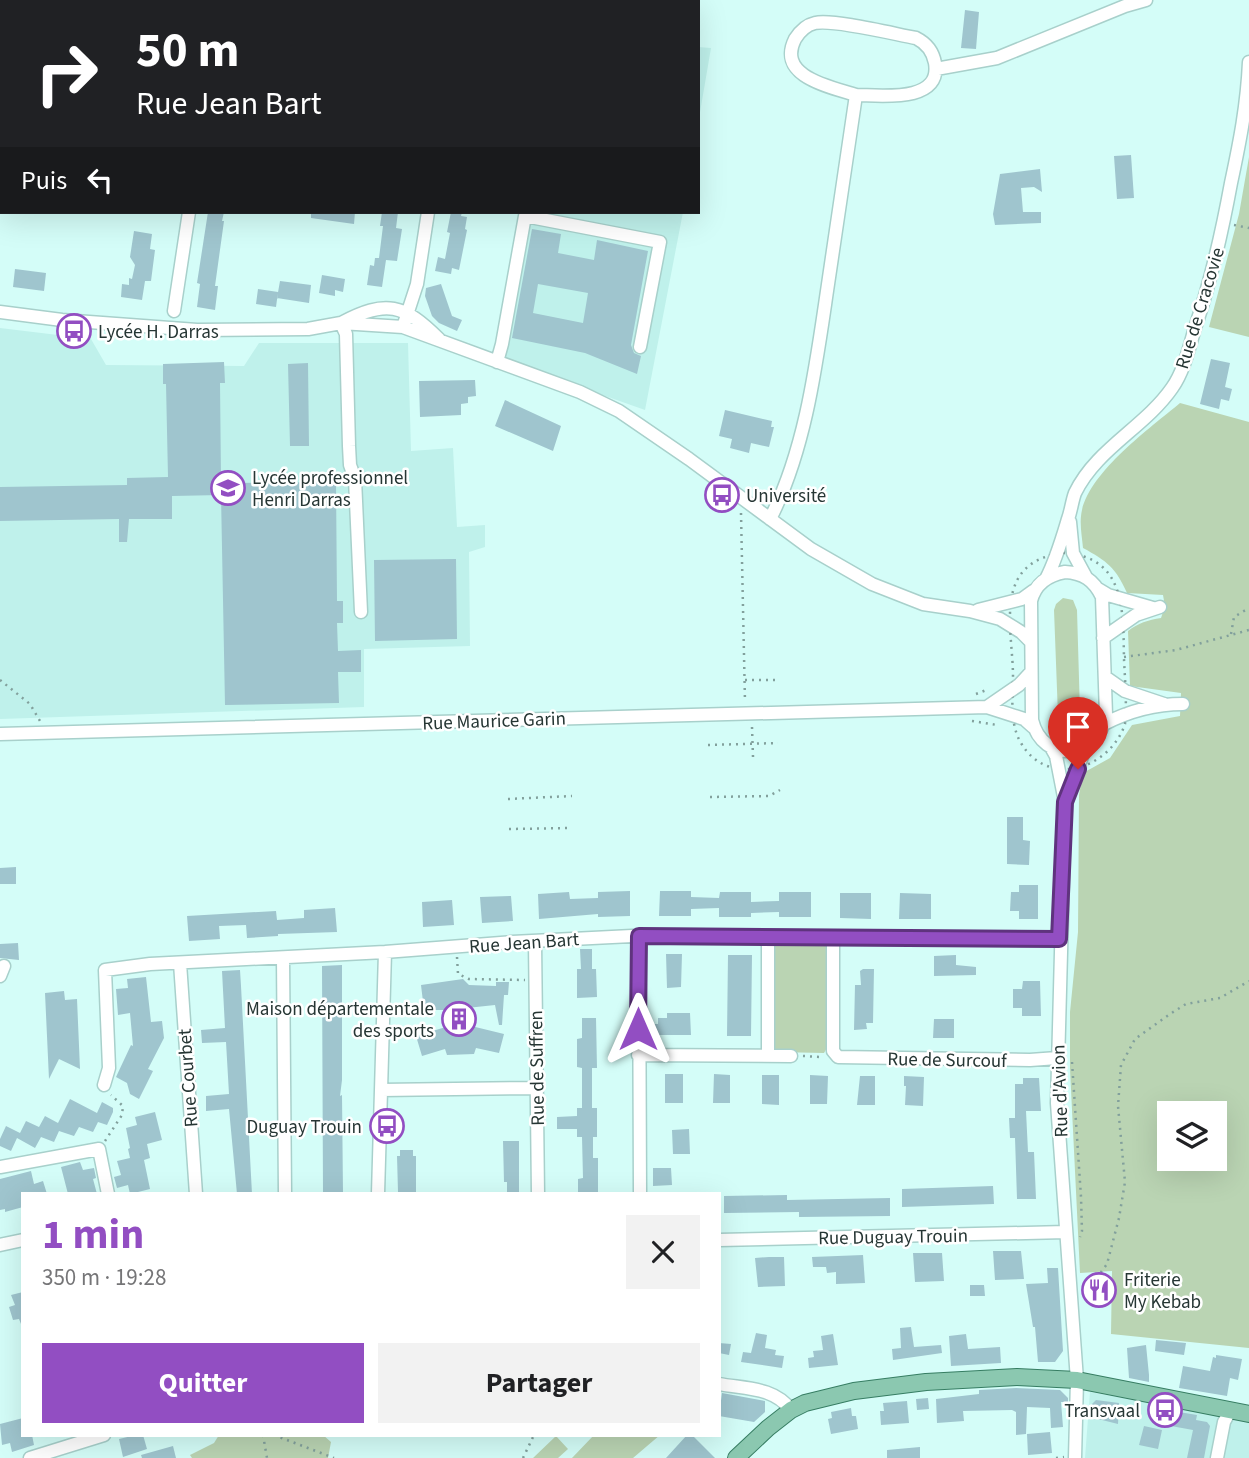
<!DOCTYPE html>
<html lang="fr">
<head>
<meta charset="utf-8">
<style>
  body { margin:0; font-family:"Source Sans 3",sans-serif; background:#f2f2f2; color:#202124; height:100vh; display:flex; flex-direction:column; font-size:26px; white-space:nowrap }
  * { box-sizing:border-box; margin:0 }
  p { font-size:23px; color:#757577 }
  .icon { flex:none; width:38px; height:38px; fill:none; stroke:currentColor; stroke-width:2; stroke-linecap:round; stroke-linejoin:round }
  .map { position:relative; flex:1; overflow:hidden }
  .drawer { position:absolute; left:21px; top:1192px; width:700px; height:245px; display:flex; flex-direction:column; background:#fff; border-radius:0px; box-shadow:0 7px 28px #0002 }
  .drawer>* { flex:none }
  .guide { position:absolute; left:0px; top:0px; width:700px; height:214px; box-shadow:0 7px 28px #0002; background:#202124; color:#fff; overflow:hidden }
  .controls { position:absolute; left:1157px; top:1101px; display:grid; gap:14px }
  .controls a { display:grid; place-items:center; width:70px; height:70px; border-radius:0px; background:#fff; box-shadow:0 7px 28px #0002; font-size:35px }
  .pin { position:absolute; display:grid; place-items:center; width:60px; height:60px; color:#fff; margin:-72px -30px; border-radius:50% 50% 50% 0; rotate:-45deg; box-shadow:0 0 7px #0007 }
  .pin .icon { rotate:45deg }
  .me { position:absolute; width:77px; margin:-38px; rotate:0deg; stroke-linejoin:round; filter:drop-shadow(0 0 5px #0008) }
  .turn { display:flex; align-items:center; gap:24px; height:147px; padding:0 21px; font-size:32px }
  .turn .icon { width:91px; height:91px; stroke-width:2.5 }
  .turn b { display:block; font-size:49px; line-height:60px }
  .then { display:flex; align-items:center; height:66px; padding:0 21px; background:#0003; gap:14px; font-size:26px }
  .round { display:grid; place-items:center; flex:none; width:74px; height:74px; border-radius:0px; background:#f2f2f2 }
  .headline { display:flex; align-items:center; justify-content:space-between; height:119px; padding:0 21px }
  h1 { font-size:42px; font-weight:700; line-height:52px; color:#924ec2 }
  .action { display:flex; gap:14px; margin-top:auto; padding:14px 21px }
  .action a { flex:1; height:80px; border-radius:0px; background:#924ec2; color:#fff; font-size:28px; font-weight:700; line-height:80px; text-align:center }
  .action a+a { background:#f2f2f2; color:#202124 }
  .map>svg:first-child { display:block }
</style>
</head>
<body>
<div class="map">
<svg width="1249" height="1458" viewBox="0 0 1249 1458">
  <rect width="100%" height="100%" fill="#d4fdf8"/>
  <path fill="#bff1eb" d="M698,47L711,48L698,124Z
    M528,212H683L645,410L501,359Z
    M0,328L91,339L106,365L244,366L259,343H408L411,451L453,448L457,527L485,525V547L469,552L470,646L364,649V707L0,719Z
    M1090,1392L1249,1421V1458H1085Z"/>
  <path fill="#bad4b3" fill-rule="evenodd" d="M174,0H306L173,2Z
    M1249,157V337L1209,327L1239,214Z
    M1180,403L1249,422V1348L1111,1334L1112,1271L1080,1273L1070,1069V1012L1078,932L1079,795L1083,773L1110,758L1132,725L1180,716L1181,693L1130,686L1128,631C1138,623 1148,620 1161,618L1165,606L1163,595L1127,593C1116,568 1107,561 1083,548C1082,536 1079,523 1082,510C1091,471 1150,428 1180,403ZM1169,1113H1214V1158H1169Z
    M1063,598L1073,600L1077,610L1080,713L1076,722C1068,726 1062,724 1058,716L1054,610L1056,604Z
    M778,943H823L828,947V1046L824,1053L776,1052L771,1047L772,948Z
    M219,1435H323L331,1442L328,1458H192L190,1455L214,1443Z
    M594,1435H660L633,1458H572Z
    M556,1436L568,1449L558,1458H533Z"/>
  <path fill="#9fc5ce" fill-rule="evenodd" d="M965,10L979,12L976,49L961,48Z
    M1131,155L1134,198L1117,199L1114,156Z
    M1040,169L1042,192L1034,187L1021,188L1023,212H1041V223L995,225L993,214L1000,174Z
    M208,212H224L222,221H224L215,286H218L215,310L197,307L200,284L197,283Z
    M311,212H355L354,224L311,218Z
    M382,212H398L396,228L402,229L397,261L386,260L382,287L367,285L370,265L374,266L375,258H379L383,226H380Z
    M451,212H462L461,216L467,217L465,229L467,230L459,270L452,268L451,274L435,271L438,257L445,259L450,233L447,232Z
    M532,229L561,234L558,253L594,260L597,240L648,251L631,345L634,353L641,356L637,374L585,353L512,338ZM538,284L588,293L583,323L533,313Z
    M134,231L152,234L150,249L155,250L151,281H145L142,300L121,297L122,284L129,285V278L132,279L135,265L130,257Z
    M15,269L46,273L44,291L13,287Z
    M322,275L345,279L343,292L335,290V296L319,293Z
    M280,281L311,285L309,303L277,298Z
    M441,284L452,316L462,320L457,331L439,323L432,316L425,296L426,288Z
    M258,289L278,292L276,307L256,304Z
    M1211,359L1230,363L1225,387L1232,389L1229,401L1221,399L1219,409L1200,404Z
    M224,362L225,383H220L221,480L229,483L336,482L337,601H343V623H337L338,651L361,650V672H338L339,703L225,705L221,495L172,496V519H129L127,542H119V519L0,521V487L127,485V478L168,477L166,384H163V364Z
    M308,363L309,446H290L288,364Z
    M475,380L476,396L468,397V403L461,404V415L420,417L419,381Z
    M505,400L561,426L553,451L495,426Z
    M725,410L772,421L771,427H774L769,447L751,443L749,453L730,448L732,439L719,436Z
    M456,559L457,639L375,641L374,560Z
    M1007,817H1023V840L1030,841L1029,865L1007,864Z
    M16,867V884H0V868Z
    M1019,885H1038V919H1019V911H1010L1011,892H1019Z
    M630,891V916L598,917V914L539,919L538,894L569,892L570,899L598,898V892Z
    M660,891H691V897L719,898L720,892H751V902L779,901V892H811V917H779V912L751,913V917H719V908L691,909V916H659Z
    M840,893H871V919L840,918Z
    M900,893L931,894V919H899Z
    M511,896L513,921L482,923L480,897Z
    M452,900L454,925L423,927L422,902Z
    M335,908L337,932L278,934V936L247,938L246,925L219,926L220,939L189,941L187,916L276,911L277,920L304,918V910Z
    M18,943L19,960L0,958V944Z
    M580,949H592V969H596L597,997L577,998V969H581Z
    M666,954H682L681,987L667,988Z
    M728,955H752L751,1036H727Z
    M956,955V965L976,967V975L934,976V956Z
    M342,965V1080L340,1096L342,1095L343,1194H323L322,966Z
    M863,969H874L873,1023H866L867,1029L854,1030L855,985H861L860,971Z
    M240,970L241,986L252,1194H237L229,1109L206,1111V1096L229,1094L226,1042L202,1043L201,1030L225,1028L222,971Z
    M146,977L151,1022L162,1021L164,1038L148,1069L153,1071L139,1099L130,1094L127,1083L116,1077L131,1045L133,1046L130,1013L118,1015L116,989L128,988L127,979Z
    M463,979L469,985L496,986V982H509L508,995H504L502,1025H499L495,1005L448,1010H424L421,985Z
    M1023,981H1040L1041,1016H1022V1008H1013V989H1022Z
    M64,991L65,1000L77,999L80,1069L59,1059L49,1079L45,993Z
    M667,1013H690L691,1035H649V1024H658V1018H667Z
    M582,1018H596L597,1068H592V1108H597V1137H593V1158H598V1194H578V1179L583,1178L582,1137H577V1129H557V1117L577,1116V1108H582V1068L577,1067V1039L582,1038Z
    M934,1019H954V1038H933Z
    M459,1023L504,1034L499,1053L476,1048L474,1054L447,1055L445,1049L422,1056L416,1036Z
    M665,1074H683V1103H665Z
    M714,1074L730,1075V1103H713Z
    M762,1075H779V1105L762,1104Z
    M810,1075L828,1076L827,1104H810Z
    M860,1076H875V1105H857Z
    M904,1076L924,1077L923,1106L905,1105L906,1086H904Z
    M1023,1078H1039L1041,1111H1026L1028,1152H1034L1036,1199H1017L1015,1138H1010L1009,1118H1015V1084H1023Z
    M70,1099L97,1113L102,1102L113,1108V1112L107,1125L98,1122L93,1132L79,1127L74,1136L59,1131L54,1142L41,1137L35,1148L17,1138L11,1151L0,1146V1139L6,1126L20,1133L26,1121L39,1127L45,1116L58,1123Z
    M155,1112L162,1140L147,1144L150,1158L144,1160L150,1189L130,1194L128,1185L117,1188L114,1177L121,1175L117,1161L130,1158L128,1149L130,1148L126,1128L137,1125L135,1117Z
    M689,1129L690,1154H673L672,1130Z
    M503,1141H519V1194H507V1182H504Z
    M400,1150H413V1156H416V1194L398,1192L397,1156H400Z
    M80,1162L83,1170L94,1168L96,1178L93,1179L97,1194H68L61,1167Z
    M653,1168H671L672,1185L653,1186Z
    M31,1171L34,1184L43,1181L47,1194H23V1207L5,1212V1209L0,1210V1179Z
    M993,1186L994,1204L902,1207V1189Z
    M787,1195V1200L890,1198V1216L799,1217V1212L724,1213V1196Z
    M993,1251H1021L1024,1279L995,1280Z
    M913,1253H942L944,1281L915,1282Z
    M863,1255L865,1283L836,1284V1272L827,1273L826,1267H813L812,1257Z
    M769,1257H784L785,1286L758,1287L755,1258Z
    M1047,1268H1058L1063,1351L1055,1362H1038L1035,1327H1033L1026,1284L1048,1283Z
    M970,1285H984L985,1296H970Z
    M23,1292V1324H21L19,1319L13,1320L9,1307L15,1305L11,1295Z
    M911,1327L914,1347L941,1345L942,1353L893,1360L892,1349L901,1348L900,1328Z
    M756,1333L767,1335L765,1348L776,1350L775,1355L784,1356L782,1368L741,1362L743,1352L751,1353Z
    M833,1334L838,1365L809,1368L808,1358L814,1357L813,1351L823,1350L821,1336Z
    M966,1334L968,1349L1000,1347L1001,1363L951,1366L949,1336Z
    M1156,1340L1186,1343L1184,1355L1155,1351Z
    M719,1343L731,1344L729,1355L719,1353Z
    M1146,1345L1149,1375V1382L1129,1378L1127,1348Z
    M1216,1355L1242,1359L1238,1380L1230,1378L1227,1396L1179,1388L1183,1366L1210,1371L1213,1357L1216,1358Z
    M1016,1388L1060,1390L1068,1398V1402H1061L1063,1427L1051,1428L1050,1408L1027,1407L1026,1434L1016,1435V1412L1012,1410L963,1411L964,1421L937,1423L936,1399L979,1394V1390Z
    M722,1393L765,1401V1412L754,1422L719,1416Z
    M928,1398L929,1409L917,1410L916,1399Z
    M1096,1400L1119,1403L1118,1424L1090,1417L1092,1404Z
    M907,1401L909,1423L881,1425L880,1411H884L883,1403Z
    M851,1408L852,1416H856L858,1429L831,1434L828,1419L832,1418L831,1412Z
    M1173,1411L1197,1415L1196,1420L1207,1422L1210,1426L1204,1458H1187L1193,1430L1171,1426Z
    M23,1418V1435H32L34,1445L12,1452L10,1443L2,1445L0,1424Z
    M1144,1426L1162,1430L1158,1449L1139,1445Z
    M1050,1432L1052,1453L1028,1455L1027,1434Z
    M136,1435H143L147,1449L123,1457L119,1439Z
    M687,1435H692L715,1458H666Z
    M173,1446L176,1458H142L141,1455Z
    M920,1447V1458H887V1450Z"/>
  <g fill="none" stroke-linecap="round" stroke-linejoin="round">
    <g stroke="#a8d0cb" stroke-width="15">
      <path id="minor" d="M315,2L316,0
        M463,2V0
        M936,69L997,58L1125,6L1146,0
        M174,311L189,212
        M0,312L62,320L197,330L308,329L341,323L403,327L580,392L619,411L689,459L811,549L872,584L923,604L970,611L1000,619L1021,632L1031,642
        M341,323L346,334L349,446L350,465L355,479L361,612
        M341,323C386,299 404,304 439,339
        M403,327L417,284L428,212
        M497,362L502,344L525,216L660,242L640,347
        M770,519C805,451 816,366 827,291C837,226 846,160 856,95C831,87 776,77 795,39C800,31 806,25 815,23C834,19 894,34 916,38C926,43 933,52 935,63C942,104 878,95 856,95
        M1070,522L1073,553L1086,577
        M1065,572C1083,573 1094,580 1102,597L1106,715C1098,759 1043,765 1032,720L1031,601C1035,584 1048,575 1065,572Z
        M1046,579C1056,560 1062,539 1068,519C1071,511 1072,501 1075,493C1096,449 1145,427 1172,388C1184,371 1189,348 1195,328C1211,281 1222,232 1231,183C1240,141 1247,105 1249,62
        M1098,589L1108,595L1153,608
        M978,610L1022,599L1033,591
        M1103,638L1136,615L1160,607
        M1105,677L1125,691L1164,704
        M987,707L1019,685L1031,672
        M1104,724C1129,711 1155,704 1183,704
        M0,734L987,707L1024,719L1033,727
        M1051,747L1056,756L1065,802L1057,1103L1077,1380L1075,1458
        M1065,802L1086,746
        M639,936L640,1194
        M833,937V1051L838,1057L1030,1060L1057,1058
        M535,942L538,1194
        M283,958L285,1194
        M180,963L196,1194
        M0,976L4,966
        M638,1055L791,1056
        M768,1056V937
        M104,1085L109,1068L105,970L150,964L385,952L512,942L652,935L1060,939
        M381,1090L536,1088
        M0,1167L99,1149L108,1194
        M378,1194L385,952
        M719,1240L1066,1232
        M0,1245L23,1240
        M719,1384C746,1389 774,1387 791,1410
        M30,1458L104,1435
        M1217,1458L1224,1422L1230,1411"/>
    </g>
    <g stroke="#367d62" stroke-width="18">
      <path id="major" d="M736,1458L768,1428L791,1410L805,1403L854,1391L926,1382L1017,1377L1077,1380L1249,1414"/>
    </g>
    <path stroke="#82a09c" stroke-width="2.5" stroke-dasharray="2 5" stroke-linecap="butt" d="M200,0V2
      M242,0L247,2
      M108,2V0
      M259,2L266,0
      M1234,225L1249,228
      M741,513L745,702
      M1063,553C1126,556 1123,611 1124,659C1125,681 1127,703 1125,724C1110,769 1048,789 1021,743C1009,723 1013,696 1013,674C1012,625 993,562 1063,553Z
      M1231,634L1234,617L1249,608
      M1124,657L1176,650L1249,630
      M0,680L30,704L40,721
      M745,680H777
      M976,694L989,689
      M972,721L997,725
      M752,727L753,757
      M708,745L778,743
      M710,797L769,796L780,790
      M508,799L572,796
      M509,829L572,828
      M457,957L458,974L469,979L525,980
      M803,1056L821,1057
      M1072,1062L1081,1197L1082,1231L1080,1237
      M105,1141L122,1115L123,1106L111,1095
      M1084,1295L1107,1264L1119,1218L1125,1182L1118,1106L1121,1065L1135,1039L1170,1014L1186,1004L1220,998L1249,981
      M263,1435L267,1458
      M274,1435L334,1458
      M523,1458L534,1435
      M1056,1458L1064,1457"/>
    <use href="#minor" stroke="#fff" stroke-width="12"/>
    <use href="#major" stroke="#8bc8b0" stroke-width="16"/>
  </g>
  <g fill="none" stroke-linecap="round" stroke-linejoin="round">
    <g stroke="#5f337e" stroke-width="18">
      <path id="route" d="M638,1029L639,936L1059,939L1065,802L1078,769"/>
    </g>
    <use href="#route" stroke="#924ec2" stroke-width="12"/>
  </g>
  <defs>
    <g id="bus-ring" transform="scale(1.75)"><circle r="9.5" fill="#fff" stroke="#924ec2" stroke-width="1.5"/><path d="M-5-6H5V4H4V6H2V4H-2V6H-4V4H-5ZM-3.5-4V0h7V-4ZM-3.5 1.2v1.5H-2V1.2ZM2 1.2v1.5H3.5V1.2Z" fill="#924ec2"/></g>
    <g id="school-ring" transform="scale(1.75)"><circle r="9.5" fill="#fff" stroke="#924ec2" stroke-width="1.5"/><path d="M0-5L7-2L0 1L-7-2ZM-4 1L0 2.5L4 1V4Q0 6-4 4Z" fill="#924ec2"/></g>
    <g id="building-ring" transform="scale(1.75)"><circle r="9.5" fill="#fff" stroke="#924ec2" stroke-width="1.5"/><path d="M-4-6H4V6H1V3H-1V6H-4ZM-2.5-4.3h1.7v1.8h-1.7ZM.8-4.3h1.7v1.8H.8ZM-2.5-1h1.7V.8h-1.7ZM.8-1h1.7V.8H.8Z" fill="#924ec2"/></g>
    <g id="restaurant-ring" transform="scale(1.75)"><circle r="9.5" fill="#fff" stroke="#924ec2" stroke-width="1.5"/><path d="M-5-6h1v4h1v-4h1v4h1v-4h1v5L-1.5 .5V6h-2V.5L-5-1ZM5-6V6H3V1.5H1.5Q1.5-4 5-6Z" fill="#924ec2"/></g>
  </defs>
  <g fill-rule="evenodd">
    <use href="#bus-ring" x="74" y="331"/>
    <use href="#school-ring" x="228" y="488"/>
    <use href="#bus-ring" x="722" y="495"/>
    <use href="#building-ring" x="459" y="1019"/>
    <use href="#bus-ring" x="387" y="1126"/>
    <use href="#restaurant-ring" x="1099" y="1290"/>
    <use href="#bus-ring" x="1165" y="1410"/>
  </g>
  <g text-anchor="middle" stroke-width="5" stroke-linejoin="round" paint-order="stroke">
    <g font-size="19" fill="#263634" stroke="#fff">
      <text transform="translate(1199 308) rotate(-73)" y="7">Rue de Cracovie</text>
      <text transform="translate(494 720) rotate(-2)" y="7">Rue Maurice Garin</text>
      <text transform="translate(524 942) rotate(-4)" y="7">Rue Jean Bart</text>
      <text transform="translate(947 1059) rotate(1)" y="7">Rue de Surcouf</text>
      <text transform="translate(536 1068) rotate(-91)" y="7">Rue de Suffren</text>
      <text transform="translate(187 1078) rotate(-94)" y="7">Rue Courbet</text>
      <text transform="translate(1059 1091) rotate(-92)" y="7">Rue d'Avion</text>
      <text transform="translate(893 1236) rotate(-1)" y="7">Rue Duguay Trouin</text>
    </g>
    <g font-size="19" fill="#263634" stroke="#fff" text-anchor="start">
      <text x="98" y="338">Lycée H. Darras</text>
      <text x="252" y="484">Lycée professionnel<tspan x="252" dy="22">Henri Darras</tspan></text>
      <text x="746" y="502">Université</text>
      <text x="434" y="1015" text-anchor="end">Maison départementale<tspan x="434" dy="22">des sports</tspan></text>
      <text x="362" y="1133" text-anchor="end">Duguay Trouin</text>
      <text x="1124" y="1286">Friterie<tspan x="1124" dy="22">My Kebab</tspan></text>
      <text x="1140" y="1417" text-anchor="end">Transvaal</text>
    </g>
  </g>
</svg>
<div class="controls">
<a><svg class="icon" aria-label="layers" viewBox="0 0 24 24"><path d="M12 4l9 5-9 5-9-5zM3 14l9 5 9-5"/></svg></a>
</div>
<div class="pin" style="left:1078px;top:769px;background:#d93025"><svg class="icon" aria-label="arrive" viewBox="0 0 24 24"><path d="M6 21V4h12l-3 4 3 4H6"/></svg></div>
<svg class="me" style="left:638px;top:1029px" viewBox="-20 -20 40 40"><path d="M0-17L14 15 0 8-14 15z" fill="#924ec2" stroke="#fff" stroke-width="4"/></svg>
<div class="guide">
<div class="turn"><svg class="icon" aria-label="right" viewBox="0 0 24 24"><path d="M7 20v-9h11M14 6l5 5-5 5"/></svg><div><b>50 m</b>Rue Jean Bart</div></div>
<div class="then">Puis<svg class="icon" aria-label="left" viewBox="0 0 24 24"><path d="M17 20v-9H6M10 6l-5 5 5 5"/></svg></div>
</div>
<section class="drawer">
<div class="headline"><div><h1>1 min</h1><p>350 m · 19:28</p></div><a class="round"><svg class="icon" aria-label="close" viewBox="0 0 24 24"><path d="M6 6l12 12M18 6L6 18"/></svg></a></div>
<div class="action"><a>Quitter</a><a>Partager</a></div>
</section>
</div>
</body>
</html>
